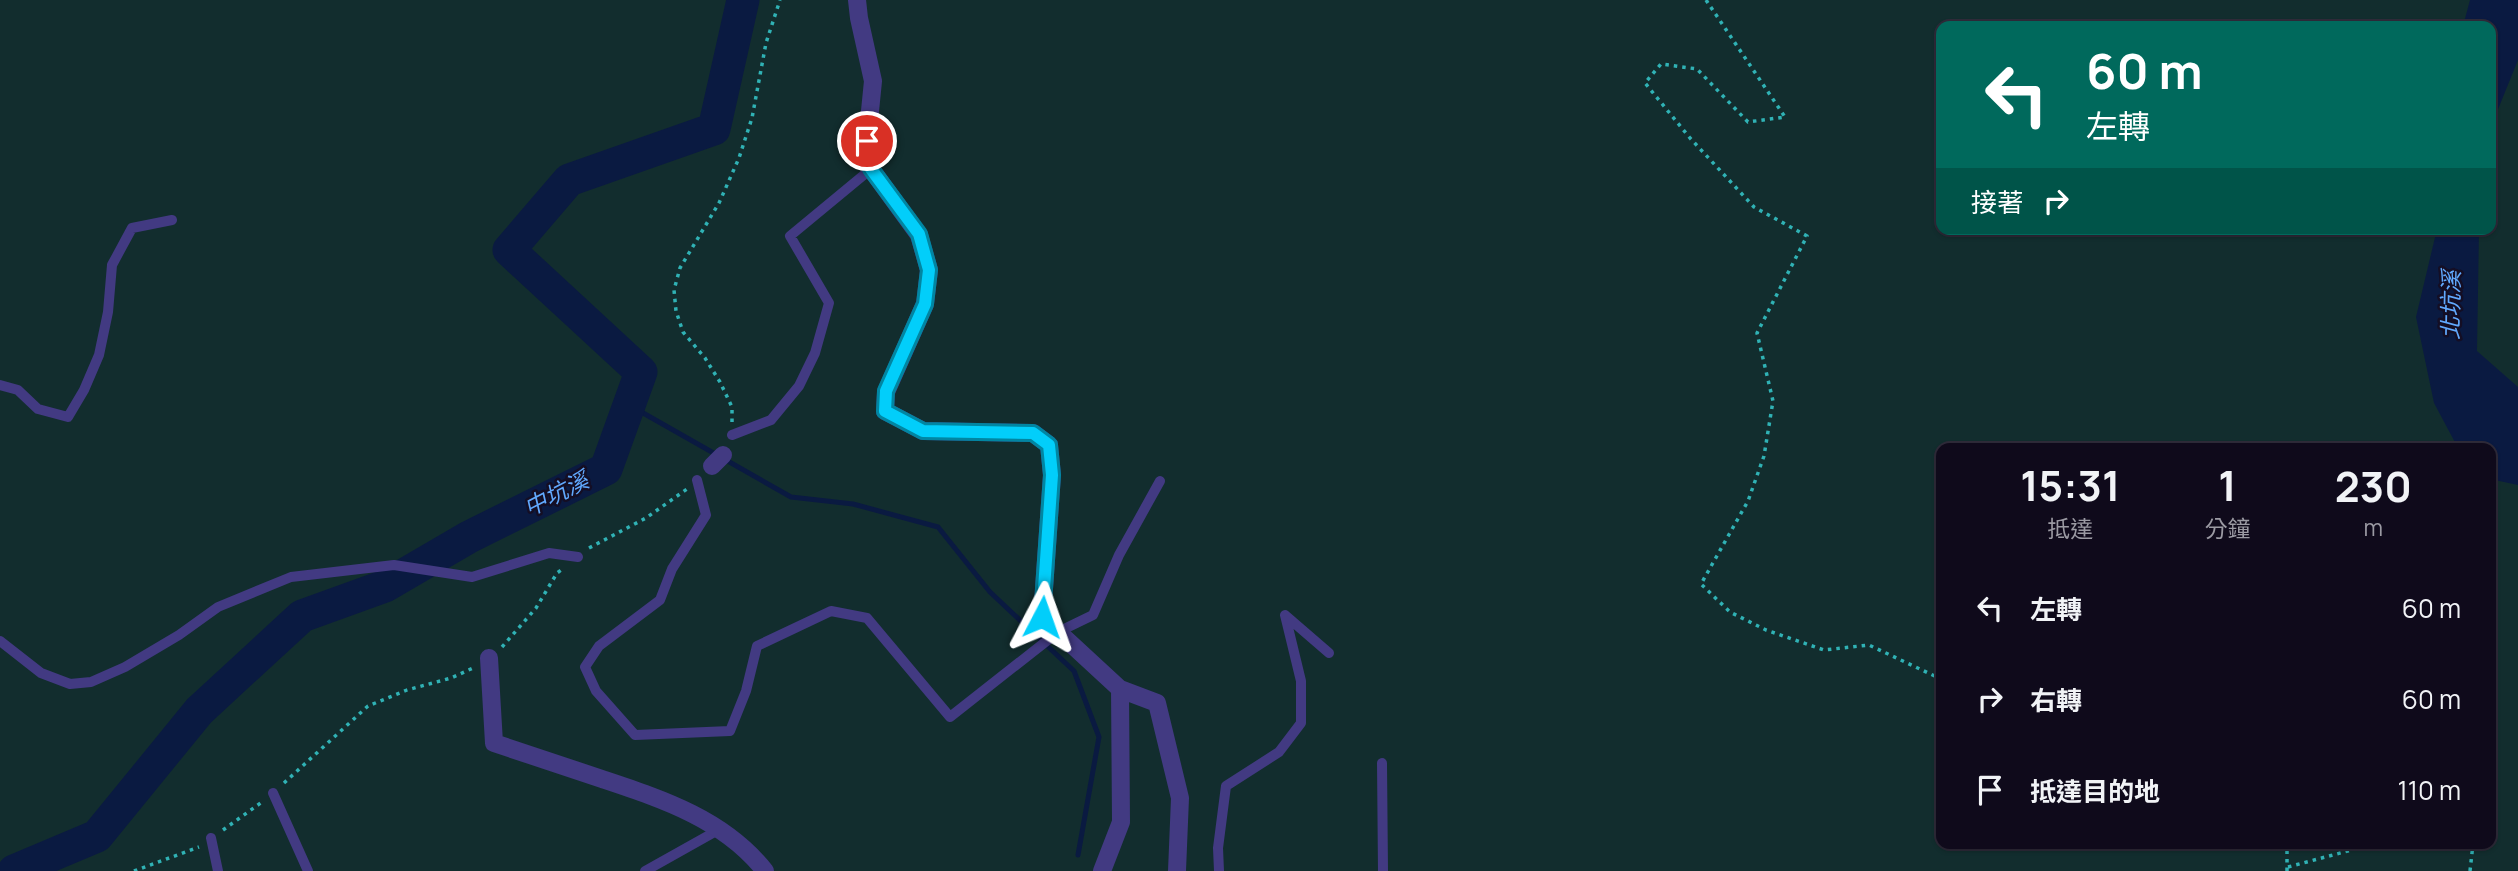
<!DOCTYPE html>
<html lang="zh-TW">
<head>
<meta charset="utf-8">
<style>
  body { margin:0; font-family:Manrope,"Noto Sans TC",sans-serif; background:#181324; color:#f1f3f6; height:100vh; display:flex; flex-direction:column; font-size:26px; white-space:nowrap }
  * { box-sizing:border-box; margin:0 }
  p { font-size:23px; color:#9b9aa3 }
  .icon { flex:none; width:38px; height:38px; fill:none; stroke:currentColor; stroke-width:2; stroke-linecap:round; stroke-linejoin:round }
  .map { position:relative; flex:1; overflow:hidden }
  .sheet { position:absolute; left:1936px; top:443px; width:560px; height:406px; display:flex; flex-direction:column; background:#0f0a1b; border-radius:14px; box-shadow:0 2px 5px #0004,0 0 0 2px #2f2b3a }
  .sheet>* { flex:none }
  .banner { position:absolute; left:1936px; top:21px; width:560px; height:214px; border-radius:14px; box-shadow:0 2px 5px #0004,0 0 0 2px #2f2b3a; background:#00695c; color:#fff; overflow:hidden }
  .pin { position:absolute; display:grid; place-items:center; width:60px; height:60px; color:#fff; margin:-30px; border:4px solid #fff; border-radius:50%; box-shadow:0 2px 7px #0007 }
  .me { position:absolute; width:77px; margin:-38px; rotate:4deg; stroke-linejoin:round; filter:drop-shadow(0 0 5px #0008) }
  .turn { display:flex; align-items:center; gap:24px; height:147px; padding:0 35px; font-size:32px }
  .turn .icon { width:91px; height:91px; stroke-width:2.5 }
  .turn b { display:block; font-size:49px; line-height:60px }
  .then { display:flex; align-items:center; height:66px; padding:0 35px; background:#0003; gap:14px; font-size:26px }
  .eta { display:flex; justify-content:space-evenly; align-items:center; height:119px; text-align:center }
  .eta b { font-size:42px; font-weight:700; line-height:49px }
  ul { padding:0; list-style:none }
  li { display:flex; align-items:center; gap:21px; height:91px; padding:0 35px }
  li div { flex:1 }
  li b { display:block; font-size:26px }
  li em { font-style:normal }
  .map>svg:first-child { display:block }
</style>
</head>
<body>
<div class="map">
<svg width="2518" height="871" viewBox="0 0 2518 871">
  <rect width="100%" height="100%" fill="#140e24"/>
  <path fill="#122d2e" fill-rule="evenodd" d="M0,0H2518V871H0ZM1941,26H2490V229H1941ZM1941,448H2490V844H1941Z"/>
  <path fill="#0a1a41" d="M2470,0H2518V60L2490,129V26H2463Z
    M2437,229H2479L2477,351L2518,387V485L2490,479V448H2458L2434,403L2416,317Z"/>
  <g fill="none" stroke-linecap="round" stroke-linejoin="round">
    <path stroke="#0a1a41" stroke-width="5" d="M629,405L791,497L853,504L938,527L990,592L1074,671L1099,737L1078,855"/>
    <path stroke="#0a1a41" stroke-width="33" d="M14,871L97,836L199,711L302,616L385,586L469,537L606,469L641,372L509,250L569,180L714,129L743,0"/>
    <path stroke="#30b2b5" stroke-width="3.5" stroke-dasharray="3.5 5" stroke-linecap="butt" d="M1706,0L1785,117L1748,122L1697,69L1661,64L1645,83L1690,138L1754,207L1807,236L1757,333L1773,401L1764,456L1748,501L1701,584L1730,612L1766,630L1824,650L1869,645L1941,679
      M732,422V407L720,382L705,358L683,332L676,311L674,290L680,268L719,203L739,158L752,118L766,43L780,0
      M589,548L646,518L687,489
      M502,647L536,608L557,573L564,568
      M284,783L368,706L407,690L451,678L473,668
      M223,830L262,802
      M2148,848L2160,844
      M2288,867L2374,844
      M134,871L199,847
      M2287,871V844
      M2470,871L2473,844"/>
    <path stroke="#423a82" stroke-width="10" d="M0,385L18,390L38,409L68,417L84,390L99,355L108,312L112,265L132,228L172,220
      M732,435L771,420L799,386L815,353L829,303L790,236L871,169
      M697,480L706,515L672,569L660,600L599,646L585,667L596,691L635,735L730,731L746,691L757,646L831,611L867,618L950,717L1058,632L1093,615L1119,555L1160,481
      M0,641L41,673L70,684L91,682L125,667L179,635L218,607L291,577L394,565L472,577L549,553L578,557
      M1382,763L1383,871
      M273,793L308,871
      M211,838L218,871
      M645,871L720,829
      M1219,871L1218,848L1226,786L1279,752L1301,723V681L1285,615L1329,653"/>
    <path stroke="#423a82" stroke-width="18" d="M857,0L859,18L873,81L867,141L871,169L919,235L929,270L925,304L886,392L885,411L923,431L1033,433L1049,445L1052,475L1042,617L1120,689L1157,703L1180,798L1177,871
      M712,466L723,455
      M489,658L494,743C530,755 566,767 602,779C662,799 724,819 765,871
      M1102,871L1121,822L1120,689"/>
  </g>
  <g fill="none" stroke-linecap="round" stroke-linejoin="round">
    <g stroke="#0186a2" stroke-width="18">
      <path id="route" d="M867,141L871,169L919,234L929,270L925,304L886,391L885,411L923,431L1033,433L1049,445L1052,475L1042,617"/>
    </g>
    <use href="#route" stroke="#02cefa" stroke-width="12"/>
  </g>
  <g text-anchor="middle" stroke-width="5" stroke-linejoin="round" paint-order="stroke">
    <g font-size="23" font-style="italic" fill="#61a9fe" stroke="#140e24">
      <text transform="translate(2451 305) rotate(-89)" y="8">北坑溪</text>
      <text transform="translate(556 494) rotate(-27)" y="8">中坑溪</text>
    </g>
  </g>
</svg>
<div class="pin" style="left:867px;top:141px;background:#d93025"><svg class="icon" aria-label="arrive" viewBox="0 0 24 24"><path d="M6 21V4h12l-3 4 3 4H6"/></svg></div>
<svg class="me" style="left:1042px;top:617px" viewBox="-20 -20 40 40"><path d="M0-17L14 15 0 8-14 15z" fill="#02cefa" stroke="#fff" stroke-width="4"/></svg>
<div class="banner">
<div class="turn"><svg class="icon" aria-label="left" viewBox="0 0 24 24"><path d="M17 20v-9H6M10 6l-5 5 5 5"/></svg><div><b>60 m</b>左轉</div></div>
<div class="then">接著<svg class="icon" aria-label="right" viewBox="0 0 24 24"><path d="M7 20v-9h11M14 6l5 5-5 5"/></svg></div>
</div>
<section class="sheet">
<div class="eta">
<div><b>15:31</b><p>抵達</p></div>
<div><b>1</b><p>分鐘</p></div>
<div><b>230</b><p>m</p></div>
</div>
<ul>
<li><svg class="icon" aria-label="left" viewBox="0 0 24 24"><path d="M17 20v-9H6M10 6l-5 5 5 5"/></svg><div><b>左轉</b></div><em>60 m</em></li>
<li><svg class="icon" aria-label="right" viewBox="0 0 24 24"><path d="M7 20v-9h11M14 6l5 5-5 5"/></svg><div><b>右轉</b></div><em>60 m</em></li>
<li><svg class="icon" aria-label="arrive" viewBox="0 0 24 24"><path d="M6 21V4h12l-3 4 3 4H6"/></svg><div><b>抵達目的地</b></div><em>110 m</em></li>
</ul>
</section>
</div>
</body>
</html>
